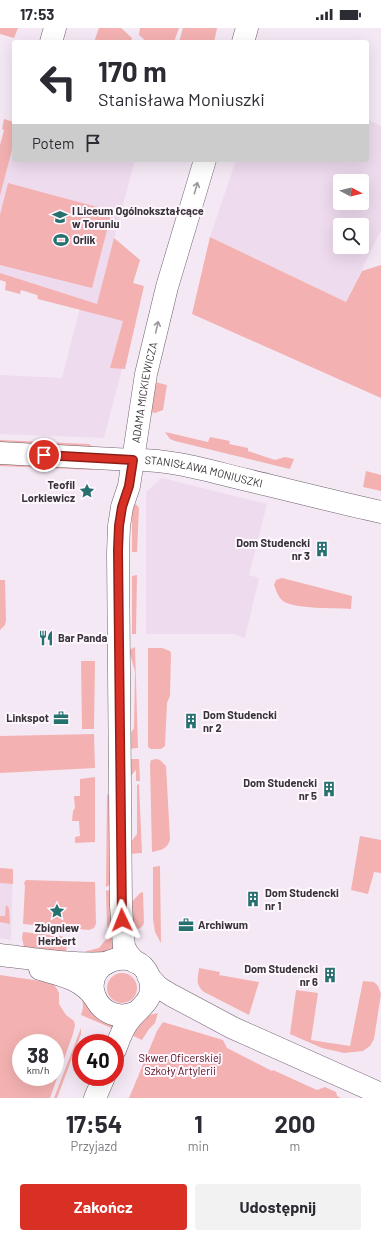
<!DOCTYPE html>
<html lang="pl">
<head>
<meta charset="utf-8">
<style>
  body { margin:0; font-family:Barlow,sans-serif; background:#f2f2f3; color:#2b2b33; height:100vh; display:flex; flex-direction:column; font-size:15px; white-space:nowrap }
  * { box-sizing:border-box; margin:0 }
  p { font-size:13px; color:#7c7c81 }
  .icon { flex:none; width:22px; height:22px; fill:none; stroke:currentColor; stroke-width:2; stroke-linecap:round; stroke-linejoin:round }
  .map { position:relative; height:1070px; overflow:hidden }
  .drawer { display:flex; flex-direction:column; background:#fff; flex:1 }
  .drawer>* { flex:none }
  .guide { position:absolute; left:12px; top:12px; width:357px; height:122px; border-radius:4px; box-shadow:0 4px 16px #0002; background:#fff; color:#2b2b33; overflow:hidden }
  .needle { width:26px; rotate:97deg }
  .buttons { position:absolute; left:333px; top:146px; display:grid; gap:8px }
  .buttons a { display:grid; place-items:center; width:36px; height:36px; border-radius:4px; background:#fff; box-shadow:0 4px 16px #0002; font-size:20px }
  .speed { position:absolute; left:12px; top:1006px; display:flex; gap:8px; font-size:20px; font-weight:700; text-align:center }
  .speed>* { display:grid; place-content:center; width:52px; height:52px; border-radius:50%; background:#fff; box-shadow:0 4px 16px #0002; line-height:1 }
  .speed small { font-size:10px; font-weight:400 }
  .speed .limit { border:6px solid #d22; background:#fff; color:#111 }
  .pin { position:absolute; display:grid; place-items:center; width:34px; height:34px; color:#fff; margin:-17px; border:2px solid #fff; border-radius:50%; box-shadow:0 1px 4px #0007 }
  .me { position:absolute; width:44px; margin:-22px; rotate:358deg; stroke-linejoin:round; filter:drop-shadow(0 0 3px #0008) }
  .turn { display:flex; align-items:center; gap:14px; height:84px; padding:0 20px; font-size:18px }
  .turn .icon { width:52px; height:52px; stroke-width:2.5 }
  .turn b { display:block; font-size:28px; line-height:34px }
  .then { display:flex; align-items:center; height:38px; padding:0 20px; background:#0003; gap:8px; font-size:15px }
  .eta { display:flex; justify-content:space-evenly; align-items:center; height:68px; text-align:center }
  .eta b { font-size:24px; font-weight:700; line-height:28px }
  .primary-button { display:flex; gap:8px; margin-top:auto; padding:8px 20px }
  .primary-button a { flex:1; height:46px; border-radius:4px; background:#d93025; color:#fff; font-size:16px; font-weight:700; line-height:46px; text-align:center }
  .primary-button a+a { background:#f2f2f3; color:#2b2b33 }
  .status { display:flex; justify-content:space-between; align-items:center; height:28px; padding:0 20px; background:#fff; direction:ltr }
  .status svg { height:11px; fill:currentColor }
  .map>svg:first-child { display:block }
</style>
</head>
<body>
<div class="status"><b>17:53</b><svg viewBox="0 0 49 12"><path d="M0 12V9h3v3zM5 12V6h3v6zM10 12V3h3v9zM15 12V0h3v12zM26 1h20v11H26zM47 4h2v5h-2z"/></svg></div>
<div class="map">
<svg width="381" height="1070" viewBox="0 0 381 1070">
  <rect width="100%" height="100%" fill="#f5e8f5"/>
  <path fill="#eedbee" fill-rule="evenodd" d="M367,91L381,98V202L346,274L210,209L236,132H367ZM340,153H362V175H340ZM340,197H362V219H340Z
    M14,113V132H135L114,210L140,232L133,255L136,287L104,410L0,406V347L62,350L82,272L0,250V167Z
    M162,450L267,476L249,547L259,550L245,610L233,606H146V464Z
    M0,840L13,841L11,912L0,910Z"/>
  <path fill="#f3b2b1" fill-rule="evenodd" d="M0,0H18L14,10L0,6Z
    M99,0H121L132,10L131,14H94Z
    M140,0H179L174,14H147L139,7Z
    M183,0H217L214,14H179Z
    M4,91L14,94V114L0,168V117L4,102L2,101Z
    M8,155L112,183L92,260L0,237V187Z
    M210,209L346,274L362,243L381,237V370L192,286Z
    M114,210L140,232L133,255L144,258L125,341L110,340L123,293L38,271L37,267L21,262L20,266L5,262L6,254L0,252V245L97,276Z
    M155,354L167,357L163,382L155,385L150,384Z
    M165,404L208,414L210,409L230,413L229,416L248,420V423L275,432L285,429L294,431L290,441L175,413L170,411Z
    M0,412L89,416L93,419L0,416Z
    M0,436H92L93,442L0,438Z
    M366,443L381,447V463L363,459Z
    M132,475L137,477L139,480L137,524H132Z
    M137,547L136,606H132V548Z
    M282,550L352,568L351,581C336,580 293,581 283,573C278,569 276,562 274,557L276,552Z
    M0,552H5L6,592L5,597L0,602Z
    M135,619L138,720L125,721V714L134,700L135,644L129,622Z
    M148,620H162L170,623L171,625L170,668L167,675L165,718L161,721H151L148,719Z
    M81,633H95L94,701H82Z
    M94,706L95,740L0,745V708Z
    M125,731H139L140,753H136V742L128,751Z
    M156,731L160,732L166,738L170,811C168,821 161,822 152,824L150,736L151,732Z
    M95,749V814L75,815V809L80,808L79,793H72L73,783L75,780L74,768H80V751Z
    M139,756L142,825L129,826L126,820L137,806V757Z
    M107,766L111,770L113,855L106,859Z
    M360,808L381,812V845L374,844L368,866L351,862Z
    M160,838L161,915L155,904L153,891V839Z
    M0,840L13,841V856L0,855Z
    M26,852L95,854L96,896L94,900L89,902L23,896L25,858L24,855Z
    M114,860L115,903L109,902L107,898L106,863Z
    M143,864L144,895C141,902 138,901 130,901L128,878L140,865Z
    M6,877L9,880L10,896L0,894V888H5Z
    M23,904L61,908L65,910L67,914L66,928L24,919L22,910Z
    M107,910H117L112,926L84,925L87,923L99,920Z
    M199,940L220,944L219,947L259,954L249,987L204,964C195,956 198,951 199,940Z
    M107 960a15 15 0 1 1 30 0a15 15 0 1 1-30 0Z
    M0,947L47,954L54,957L57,961L59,965V976L66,987L74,993L75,997L73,1006L50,1070H0ZM21,1015H55V1049H21Z
    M363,953L374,954L378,958L381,966L374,1011L370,1018L363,1023L344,1025L322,1020L290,1006L296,962L318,965L311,1012L350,1018Z
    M79,960L114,994L116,1002L81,987C85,978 82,969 79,960Z
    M158,985L155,995L149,1001L142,1012L129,1006L149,987Z
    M163,994L223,1012L227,1020L272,1043L273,1042L317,1062L325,1059L336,1064L337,1068L341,1070H129L157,1003Z
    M81,1000V1006L57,1070H54Z"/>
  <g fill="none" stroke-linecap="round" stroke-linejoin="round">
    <g stroke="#6e626e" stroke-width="23">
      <g id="minor">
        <path d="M51,14L55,0"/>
        <path d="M243,14L247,0"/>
        <path id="s1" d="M0,425L133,432C172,431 209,443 247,452C292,463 336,474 381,484"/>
        <path d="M0,927C35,931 72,937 107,935"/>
        <path id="s2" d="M135,934L128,926L124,919L121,878L118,525L119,498L122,479L129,458L146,346L167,259L205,132"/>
        <path d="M40,941C61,947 82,951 95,970"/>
        <path d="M148,948L158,959L171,967L233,1000L381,1066"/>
        <path d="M115,1022C118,1014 121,1005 126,997C136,979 158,975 149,948C137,918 88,930 93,962C97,983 116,992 134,985"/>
        <path d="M95,1070L104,1049"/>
      </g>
    </g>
    <use href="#minor" stroke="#fff" stroke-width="22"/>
  </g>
  <defs><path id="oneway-shaft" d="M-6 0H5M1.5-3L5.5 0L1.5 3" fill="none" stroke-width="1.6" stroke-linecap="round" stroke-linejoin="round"/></defs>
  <g stroke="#9c999c">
    <use href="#oneway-shaft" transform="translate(196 160) rotate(-74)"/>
    <use href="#oneway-shaft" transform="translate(157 299) rotate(-77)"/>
  </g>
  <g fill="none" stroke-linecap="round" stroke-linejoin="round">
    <g stroke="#8d1f18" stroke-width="10">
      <path id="route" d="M44,427L133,432L129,458L122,479L119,498L118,522L122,892"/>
    </g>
    <use href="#route" stroke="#d93025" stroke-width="7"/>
  </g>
  <defs>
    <g id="school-bare" transform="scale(1.2)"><path d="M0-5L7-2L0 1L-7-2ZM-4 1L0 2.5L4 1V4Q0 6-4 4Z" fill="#26706e" stroke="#fff7ff" stroke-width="2.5" paint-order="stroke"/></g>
    <g id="stadium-bare" transform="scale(1.2)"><path d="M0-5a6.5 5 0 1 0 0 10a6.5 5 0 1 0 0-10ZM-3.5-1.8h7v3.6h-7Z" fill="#26706e" stroke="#fff7ff" stroke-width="2.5" paint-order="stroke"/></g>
    <g id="sight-bare" transform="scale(1.2)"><path d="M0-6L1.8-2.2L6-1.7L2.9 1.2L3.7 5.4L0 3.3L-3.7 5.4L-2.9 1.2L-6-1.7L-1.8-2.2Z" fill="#26706e" stroke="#fff7ff" stroke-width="2.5" paint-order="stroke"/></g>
    <g id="building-bare" transform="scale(1.2)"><path d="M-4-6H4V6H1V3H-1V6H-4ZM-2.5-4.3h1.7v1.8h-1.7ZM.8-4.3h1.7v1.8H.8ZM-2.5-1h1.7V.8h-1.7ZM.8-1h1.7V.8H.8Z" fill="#26706e" stroke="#fff7ff" stroke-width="2.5" paint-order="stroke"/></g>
    <g id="restaurant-bare" transform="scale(1.2)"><path d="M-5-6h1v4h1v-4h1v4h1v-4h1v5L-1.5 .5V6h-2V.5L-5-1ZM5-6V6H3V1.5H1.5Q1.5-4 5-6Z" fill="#26706e" stroke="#fff7ff" stroke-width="2.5" paint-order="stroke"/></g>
    <g id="office-bare" transform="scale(1.2)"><path d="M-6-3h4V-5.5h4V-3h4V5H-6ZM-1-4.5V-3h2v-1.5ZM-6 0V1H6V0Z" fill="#26706e" stroke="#fff7ff" stroke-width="2.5" paint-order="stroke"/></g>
  </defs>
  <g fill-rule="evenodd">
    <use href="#school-bare" x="60" y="189"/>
    <use href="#stadium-bare" x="61" y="212"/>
    <use href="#sight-bare" x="87" y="463"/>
    <use href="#building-bare" x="322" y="521"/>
    <use href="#restaurant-bare" x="46" y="610"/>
    <use href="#office-bare" x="61" y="690"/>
    <use href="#building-bare" x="191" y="693"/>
    <use href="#building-bare" x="329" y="761"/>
    <use href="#building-bare" x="253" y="871"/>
    <use href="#sight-bare" x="57" y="883"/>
    <use href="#office-bare" x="186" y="897"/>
    <use href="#building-bare" x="330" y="947"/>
  </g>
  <g text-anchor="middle" stroke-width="4" stroke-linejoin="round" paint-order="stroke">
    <g font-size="11" font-weight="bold" fill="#383338" stroke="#fff7ff" text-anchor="start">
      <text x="72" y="187">I Liceum Ogólnokształcące<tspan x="72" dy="13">w Toruniu</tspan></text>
      <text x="73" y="216">Orlik</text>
      <text x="75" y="461" text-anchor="end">Teofil<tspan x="75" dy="13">Lorkiewicz</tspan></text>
      <text x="310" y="519" text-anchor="end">Dom Studencki<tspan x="310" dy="13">nr 3</tspan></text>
      <text x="58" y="614">Bar Panda</text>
      <text x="203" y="691">Dom Studencki<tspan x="203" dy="13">nr 2</tspan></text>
      <text x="49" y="694" text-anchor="end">Linkspot</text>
      <text x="317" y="759" text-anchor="end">Dom Studencki<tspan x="317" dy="13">nr 5</tspan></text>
      <text x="265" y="869">Dom Studencki<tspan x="265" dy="13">nr 1</tspan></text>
      <text x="198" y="901">Archiwum</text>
      <text x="57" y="904" text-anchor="middle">Zbigniew<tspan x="57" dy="13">Herbert</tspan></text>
      <text x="318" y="945" text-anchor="end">Dom Studencki<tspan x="318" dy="13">nr 6</tspan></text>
    </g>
    <g font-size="11" fill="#383338" stroke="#fff7ff">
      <text dy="4" stroke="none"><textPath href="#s2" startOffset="576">ADAMA MICKIEWICZA</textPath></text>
      <text dy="4" stroke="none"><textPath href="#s1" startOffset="205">STANISŁAWA MONIUSZKI</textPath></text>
    </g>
    <g font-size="11" fill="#510e17" stroke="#fff7ff">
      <text x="180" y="1034">Skwer Oficerskiej<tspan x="180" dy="13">Szkoły Artylerii</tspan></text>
    </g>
  </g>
</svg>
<div class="buttons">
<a><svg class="needle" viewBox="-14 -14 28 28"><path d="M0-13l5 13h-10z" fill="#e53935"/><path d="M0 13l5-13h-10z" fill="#7c7c81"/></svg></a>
<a><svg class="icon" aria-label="search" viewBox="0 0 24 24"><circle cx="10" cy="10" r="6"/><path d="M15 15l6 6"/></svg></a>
</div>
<div class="speed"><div>38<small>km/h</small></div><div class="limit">40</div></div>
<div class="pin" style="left:44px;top:427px;background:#d93025"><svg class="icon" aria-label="arrive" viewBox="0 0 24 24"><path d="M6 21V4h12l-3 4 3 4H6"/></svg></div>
<svg class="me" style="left:122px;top:892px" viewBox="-20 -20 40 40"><path d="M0-17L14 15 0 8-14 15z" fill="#d93025" stroke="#fff" stroke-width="4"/></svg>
<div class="guide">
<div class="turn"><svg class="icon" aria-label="left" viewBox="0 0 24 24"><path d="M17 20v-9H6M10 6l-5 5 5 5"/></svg><div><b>170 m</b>Stanisława Moniuszki</div></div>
<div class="then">Potem<svg class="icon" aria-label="arrive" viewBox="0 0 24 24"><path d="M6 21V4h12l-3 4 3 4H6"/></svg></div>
</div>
</div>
<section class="drawer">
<div class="eta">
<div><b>17:54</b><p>Przyjazd</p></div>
<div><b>1</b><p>min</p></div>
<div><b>200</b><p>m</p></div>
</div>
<div class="primary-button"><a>Zakończ</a><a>Udostępnij</a></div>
</section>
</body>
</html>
